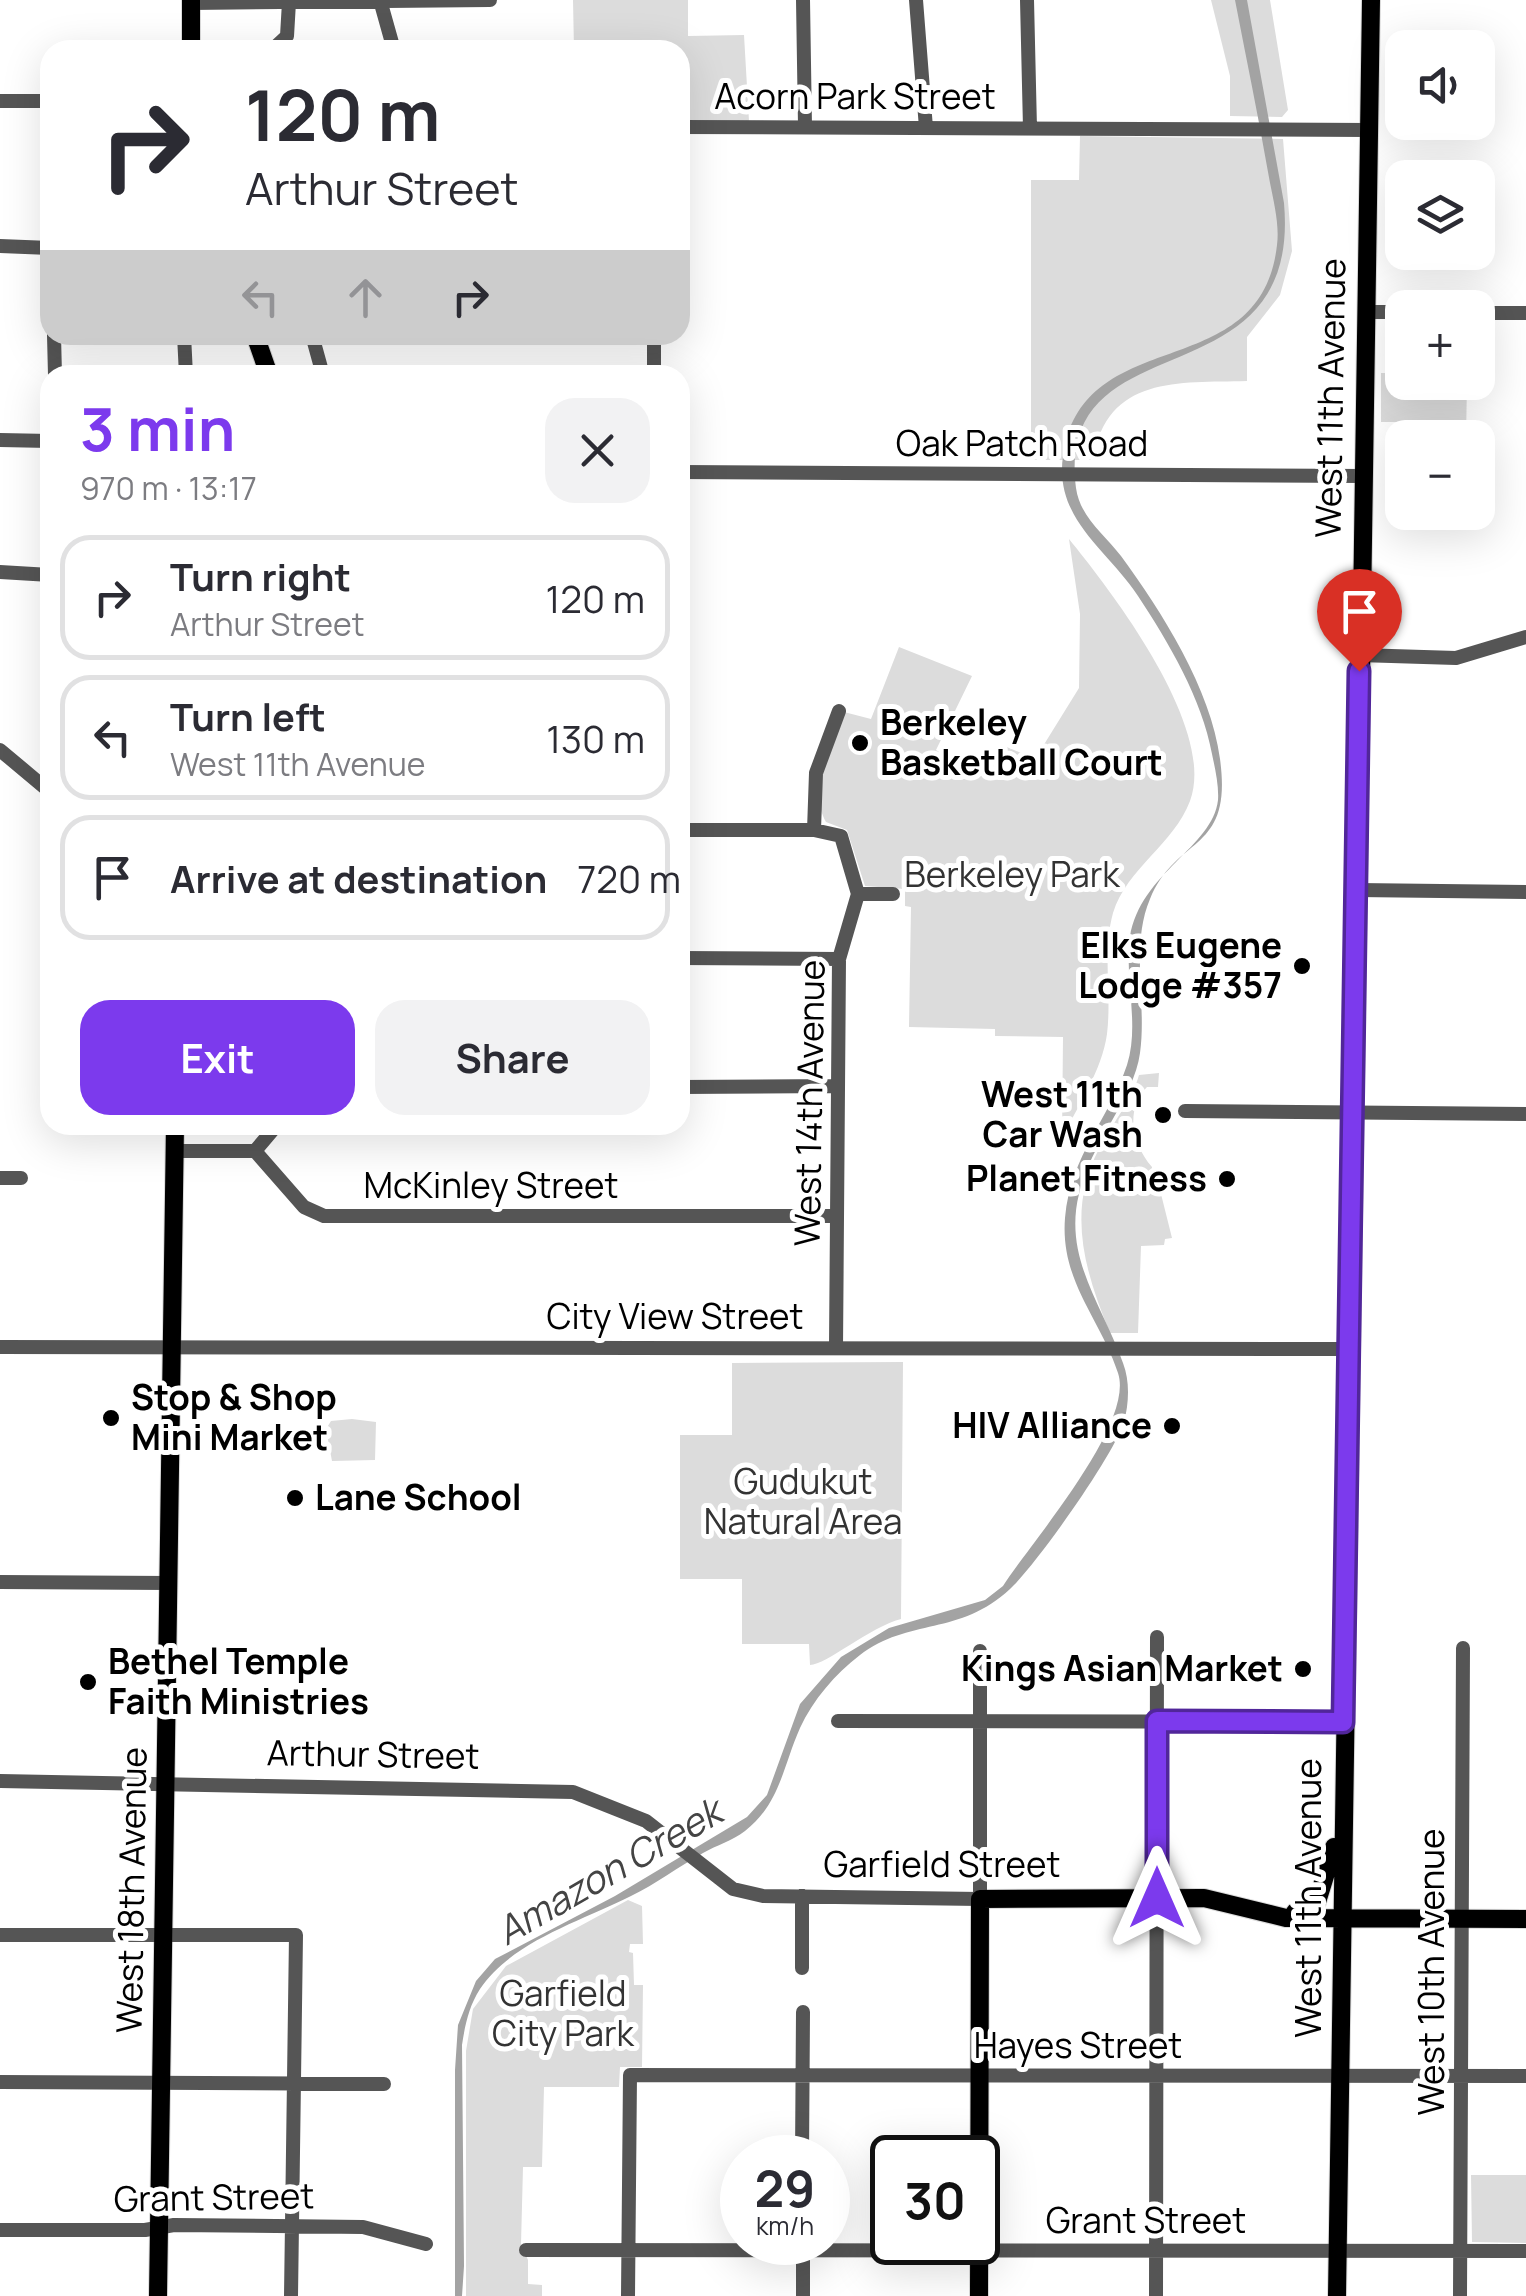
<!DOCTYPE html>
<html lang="en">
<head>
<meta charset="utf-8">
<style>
  body { margin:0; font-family:Manrope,sans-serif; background:#f2f2f3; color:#2b2b33; height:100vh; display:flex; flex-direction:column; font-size:38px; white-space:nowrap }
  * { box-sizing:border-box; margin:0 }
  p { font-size:32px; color:#7c7c81 }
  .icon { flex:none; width:55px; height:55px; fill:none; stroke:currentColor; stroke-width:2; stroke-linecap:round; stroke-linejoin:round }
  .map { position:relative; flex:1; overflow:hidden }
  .side { position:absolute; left:40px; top:365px; width:650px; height:770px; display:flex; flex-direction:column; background:#fff; border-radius:30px; box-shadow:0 10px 40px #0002 }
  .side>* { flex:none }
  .guide { position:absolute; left:40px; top:40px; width:650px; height:305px; border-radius:30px; box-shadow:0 10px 40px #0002; background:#fff; color:#2b2b33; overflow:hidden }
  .buttons { position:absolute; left:1385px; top:30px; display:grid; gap:20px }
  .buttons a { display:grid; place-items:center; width:110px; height:110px; border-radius:20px; background:#fff; box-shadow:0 10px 40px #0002; font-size:50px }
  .speed { position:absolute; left:720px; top:2135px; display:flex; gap:20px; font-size:50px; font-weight:700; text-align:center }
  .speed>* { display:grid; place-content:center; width:130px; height:130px; border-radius:50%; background:#fff; box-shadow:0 10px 40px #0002; line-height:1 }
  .speed small { font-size:25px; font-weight:400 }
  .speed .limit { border:5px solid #111; border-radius:15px; background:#fff; color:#111 }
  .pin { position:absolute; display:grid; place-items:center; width:85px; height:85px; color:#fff; margin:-102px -42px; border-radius:50% 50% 50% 0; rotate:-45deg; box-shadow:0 0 10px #0007 }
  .pin .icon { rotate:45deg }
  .me { position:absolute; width:110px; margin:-55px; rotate:0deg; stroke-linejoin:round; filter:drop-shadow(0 0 8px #0008) }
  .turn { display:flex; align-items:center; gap:35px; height:210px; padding:0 40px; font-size:45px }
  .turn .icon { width:130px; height:130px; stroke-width:2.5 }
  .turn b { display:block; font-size:70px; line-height:85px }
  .lanes { display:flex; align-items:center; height:95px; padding:0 40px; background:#0003; justify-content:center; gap:50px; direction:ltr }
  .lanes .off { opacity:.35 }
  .round { display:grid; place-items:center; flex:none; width:105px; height:105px; border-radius:30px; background:#f2f2f3 }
  .head { display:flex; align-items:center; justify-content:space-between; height:170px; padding:0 40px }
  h1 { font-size:60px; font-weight:700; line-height:75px; color:#7c3aed }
  .button { display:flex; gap:20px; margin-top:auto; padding:20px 40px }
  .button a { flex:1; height:115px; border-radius:30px; background:#7c3aed; color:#fff; font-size:40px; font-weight:700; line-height:115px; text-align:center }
  .button a+a { background:#f2f2f3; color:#2b2b33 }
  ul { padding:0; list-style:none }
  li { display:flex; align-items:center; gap:30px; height:125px; margin:0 20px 15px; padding:0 20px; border:5px solid #e1e1e2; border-radius:30px }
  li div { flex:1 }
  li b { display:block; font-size:38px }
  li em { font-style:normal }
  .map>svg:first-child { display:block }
</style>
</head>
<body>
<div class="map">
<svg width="1526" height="2296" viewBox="0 0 1526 2296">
  <rect width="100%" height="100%" fill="#fff"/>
  <path fill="#dcdcdc" d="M573,0H688V36L744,35L749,121H680V50H574Z
    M1211,0H1270L1288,110L1282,117L1230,116V76Z
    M1080,136L1283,139L1292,251L1280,295L1247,337V381C1178,383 1107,375 1093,460H1031V180H1079Z
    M1381,373H1402V382L1467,383L1466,437H1439L1438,422H1381Z
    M1069,539C1112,592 1217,728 1190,801C1174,844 1127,868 1113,913C1102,953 1112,993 1107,1034C1102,1070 1078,1106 1062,1138L1063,1037L995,1036V1029L909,1027L911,907L905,906V889L865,886L847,830L826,822C807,788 832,744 844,712L871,719L899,647L972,676L936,750L978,774L1007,747L1035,759L1079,688L1080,614Z
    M1159,1073L1158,1087H1147C1124,1111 1133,1145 1152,1167V1183L1158,1182L1172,1238L1165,1239L1164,1245L1141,1246L1138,1333H1110C1085,1272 1066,1211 1099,1149C1111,1125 1132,1100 1139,1075Z
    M903,1362L901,1619C870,1627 826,1665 810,1665L809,1644H742V1579H680V1435H732V1363Z
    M352,1419L376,1422L375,1460L332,1461L326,1429L331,1421Z
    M628,1900L642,1906L643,1944H630L629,1952L633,1953L634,1985H643L642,2067H620L619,2087H544L542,2167H523L521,2244L528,2260V2284L542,2285V2296H466V2051L473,2009L506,1966Z
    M1471,2175H1526V2243L1472,2242Z"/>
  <path fill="#a3a3a3" d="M1235,0H1247L1284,203C1302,406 1054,316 1076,488C1080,517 1104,534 1121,556C1162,612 1211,689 1220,759C1233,854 1177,834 1150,899C1130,946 1147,1003 1140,1053C1134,1098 1090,1144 1079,1194C1063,1258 1103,1306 1123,1363C1130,1381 1129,1403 1124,1422C1114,1455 1036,1565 1010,1589C960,1636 908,1618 860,1655C835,1674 813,1700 800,1728C783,1766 780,1804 745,1831C732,1841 717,1845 703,1853C678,1867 656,1884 631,1896C582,1921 512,1941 480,1989C469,2006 465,2025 462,2045L464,2266L462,2296H455V2070L458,2025L476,1981L495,1959L615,1896L747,1817L767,1795L800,1704L841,1657L889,1628L985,1600L1003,1586C1032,1541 1135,1424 1118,1373C1100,1318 1060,1281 1065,1218C1071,1154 1108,1121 1127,1065C1140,1024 1124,979 1130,937C1140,873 1213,847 1218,800C1219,786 1215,768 1212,754C1202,699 1169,643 1138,596C1107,549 1054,519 1063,456C1083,320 1261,388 1277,245C1280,222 1272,196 1268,172C1258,115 1246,57 1235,0Z"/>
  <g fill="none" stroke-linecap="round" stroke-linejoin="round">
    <g stroke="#dbdbdb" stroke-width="20">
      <path id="major" d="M191,50V0
        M255,335L269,375
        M1295,1912L1316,1905L1334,1847
        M158,2296L175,1125
        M979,2296L980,1899L1204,1898L1286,1918L1526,1919
        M1337,2296L1371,0"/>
    </g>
    <path stroke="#555" stroke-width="14" d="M380,0L394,50
      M803,0L805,126
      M916,0L926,128
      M1027,0L1030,128
      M191,3L490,0
      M272,50L287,36L289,2
      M0,101H50
      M680,127L1369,130
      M0,246L50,248
      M1365,312H1402
      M1478,313H1526
      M54,335L55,375
      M184,335L186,375
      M312,335L323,375
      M654,335V375
      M0,440L50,441
      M680,472L1363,476
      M0,572L50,575
      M1359,655L1456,658L1526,637
      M0,750L50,792
      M680,830H814
      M1357,890L1526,892
      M858,894H893
      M680,958L839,959
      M680,1087L836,1086
      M1185,1111L1526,1114
      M174,1151H255L304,1207L324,1216H836
      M255,1151L277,1125
      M0,1178H21
      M0,1347L1351,1349
      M836,1348L839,959L858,894L841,836L814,830L816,773L839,711
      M0,1582L169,1583
      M838,1721L1343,1722
      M0,1781L573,1792L646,1821L733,1889L763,1896L980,1899V1651
      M802,1896V1968
      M0,1935H296L291,2296
      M0,2082L384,2084
      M802,2158L803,2012
      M0,2230H145L174,2225L363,2227L426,2244
      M803,2247V2296
      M526,2250L1526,2251
      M628,2296L630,2075L1526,2076
      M1156,2296L1157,1637
      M1460,2296L1463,1648"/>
    <use href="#major" stroke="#000" stroke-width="18"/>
  </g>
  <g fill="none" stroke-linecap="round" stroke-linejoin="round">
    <g stroke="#51269a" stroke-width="25">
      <path id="route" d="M1157,1898V1721L1343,1722L1359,671"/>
    </g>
    <use href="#route" stroke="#7c3aed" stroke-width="18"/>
  </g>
  <g fill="#000" stroke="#fff" stroke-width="4">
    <circle cx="860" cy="743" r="10"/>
    <circle cx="1302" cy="966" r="10"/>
    <circle cx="1163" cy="1115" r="10"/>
    <circle cx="1227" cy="1179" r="10"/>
    <circle cx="111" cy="1418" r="10"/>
    <circle cx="1172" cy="1426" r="10"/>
    <circle cx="295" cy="1498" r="10"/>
    <circle cx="1303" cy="1669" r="10"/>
    <circle cx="88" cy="1682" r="10"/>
  </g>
  <g text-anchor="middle" stroke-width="10" stroke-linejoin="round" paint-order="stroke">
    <g font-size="35" fill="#000" stroke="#fff">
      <text x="855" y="109">Acorn Park Street</text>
      <text transform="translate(1331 398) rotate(-89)" y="12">West 11th Avenue</text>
      <text x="1022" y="456">Oak Patch Road</text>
      <text transform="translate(810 1103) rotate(-89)" y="12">West 14th Avenue</text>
      <text x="491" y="1198">McKinley Street</text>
      <text x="675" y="1329">City View Street</text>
      <text transform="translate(373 1755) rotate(1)" y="12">Arthur Street</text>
      <text x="942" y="1877">Garfield Street</text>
      <text transform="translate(132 1890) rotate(-89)" y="12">West 18th Avenue</text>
      <text transform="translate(1309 1898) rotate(-90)" y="12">West 11th Avenue</text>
      <text transform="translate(1432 1972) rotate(-90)" y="12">West 10th Avenue</text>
      <text x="1078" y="2058">Hayes Street</text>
      <text transform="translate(214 2198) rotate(-1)" y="12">Grant Street</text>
      <text x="1146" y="2233">Grant Street</text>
    </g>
    <g font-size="35" font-weight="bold" fill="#000" stroke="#fff" text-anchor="end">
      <text x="880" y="735" text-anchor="start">Berkeley<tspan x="880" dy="40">Basketball Court</tspan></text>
      <text x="1282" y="958">Elks Eugene<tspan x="1282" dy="40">Lodge #357</tspan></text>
      <text x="1143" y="1107">West 11th<tspan x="1143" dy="40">Car Wash</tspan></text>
      <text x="1207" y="1191">Planet Fitness</text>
      <text x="131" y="1410" text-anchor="start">Stop &amp; Shop<tspan x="131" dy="40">Mini Market</tspan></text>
      <text x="1152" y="1438">HIV Alliance</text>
      <text x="315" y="1510" text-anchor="start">Lane School</text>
      <text x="108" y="1674" text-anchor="start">Bethel Temple<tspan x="108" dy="40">Faith Ministries</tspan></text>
      <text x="1283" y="1681">Kings Asian Market</text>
    </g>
    <g font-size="35" fill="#333" stroke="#fff">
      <text x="1012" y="887">Berkeley Park</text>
      <text x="803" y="1494">Gudukut<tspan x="803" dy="40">Natural Area</tspan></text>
      <text x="563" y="2006">Garfield<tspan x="563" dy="40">City Park</tspan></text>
    </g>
    <g font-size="38" font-style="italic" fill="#444" stroke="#fff">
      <text transform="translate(609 1872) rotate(-30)" y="13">Amazon Creek</text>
    </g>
  </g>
</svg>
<div class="buttons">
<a><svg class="icon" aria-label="sound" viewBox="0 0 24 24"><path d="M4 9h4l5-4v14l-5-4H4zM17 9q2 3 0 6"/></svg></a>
<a><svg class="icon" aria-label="layers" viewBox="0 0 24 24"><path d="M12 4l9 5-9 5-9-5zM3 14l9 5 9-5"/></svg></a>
<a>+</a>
<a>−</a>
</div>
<div class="speed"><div>29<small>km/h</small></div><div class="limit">30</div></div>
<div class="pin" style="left:1359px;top:671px;background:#d93025"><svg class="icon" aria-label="arrive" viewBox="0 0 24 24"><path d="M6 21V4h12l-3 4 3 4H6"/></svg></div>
<svg class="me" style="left:1157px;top:1898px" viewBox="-20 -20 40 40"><path d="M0-17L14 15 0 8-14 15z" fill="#7c3aed" stroke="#fff" stroke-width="4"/></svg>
<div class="guide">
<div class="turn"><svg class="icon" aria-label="right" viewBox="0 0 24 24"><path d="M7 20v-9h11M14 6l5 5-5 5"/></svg><div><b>120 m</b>Arthur Street</div></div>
<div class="lanes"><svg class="icon off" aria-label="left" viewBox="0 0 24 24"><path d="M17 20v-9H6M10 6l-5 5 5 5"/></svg><svg class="icon off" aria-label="ahead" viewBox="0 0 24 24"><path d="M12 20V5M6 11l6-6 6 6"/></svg><svg class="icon" aria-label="right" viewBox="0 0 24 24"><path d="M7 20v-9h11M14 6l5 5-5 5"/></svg></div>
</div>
<section class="side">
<div class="head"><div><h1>3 min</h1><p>970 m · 13:17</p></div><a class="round"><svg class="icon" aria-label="close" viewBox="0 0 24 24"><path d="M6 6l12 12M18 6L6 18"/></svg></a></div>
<ul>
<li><svg class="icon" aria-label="right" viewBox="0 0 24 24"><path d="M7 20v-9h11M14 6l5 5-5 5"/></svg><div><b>Turn right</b><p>Arthur Street</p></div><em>120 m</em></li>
<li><svg class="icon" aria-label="left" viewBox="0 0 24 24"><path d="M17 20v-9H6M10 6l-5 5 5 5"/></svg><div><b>Turn left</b><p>West 11th Avenue</p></div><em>130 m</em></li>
<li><svg class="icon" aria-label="arrive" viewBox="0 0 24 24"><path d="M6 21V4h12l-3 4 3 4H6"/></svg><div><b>Arrive at destination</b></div><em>720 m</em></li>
</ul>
<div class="button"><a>Exit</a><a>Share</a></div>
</section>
</div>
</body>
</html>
